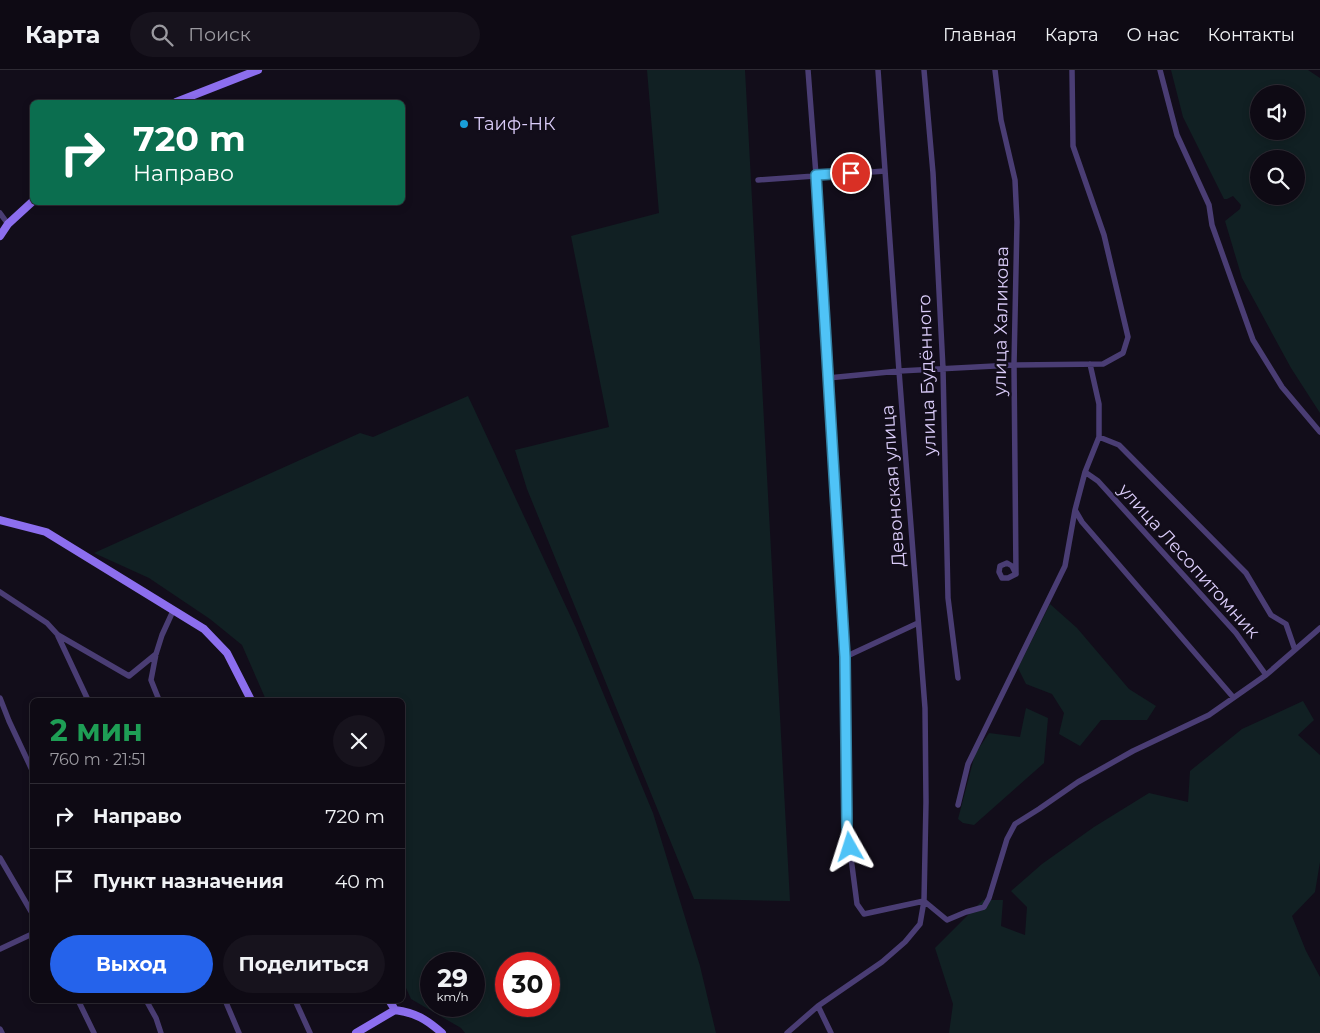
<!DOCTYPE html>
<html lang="ru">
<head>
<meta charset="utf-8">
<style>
  body { margin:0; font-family:Montserrat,sans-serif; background:#17131d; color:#f1f3f6; height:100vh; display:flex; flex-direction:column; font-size:19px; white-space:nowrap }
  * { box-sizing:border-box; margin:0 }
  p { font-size:16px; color:#9b9aa0 }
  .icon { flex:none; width:28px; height:28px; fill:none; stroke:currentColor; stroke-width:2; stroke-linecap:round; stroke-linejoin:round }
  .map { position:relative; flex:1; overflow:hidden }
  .side { position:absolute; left:30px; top:628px; width:375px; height:305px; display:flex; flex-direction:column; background:#0e0a14; border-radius:8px; box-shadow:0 2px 8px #0003,0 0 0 1px #2e2b34 }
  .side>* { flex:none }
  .guide { position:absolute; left:30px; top:30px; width:375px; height:105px; border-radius:8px; box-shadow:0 2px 8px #0003,0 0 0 1px #2e2b34; background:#0b6e4f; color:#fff; overflow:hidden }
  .tools { position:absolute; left:1250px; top:15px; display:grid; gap:10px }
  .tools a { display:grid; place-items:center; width:55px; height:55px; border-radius:50%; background:#0e0a14; box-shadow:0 2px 8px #0003,0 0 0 1px #2e2b34; font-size:25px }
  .speed { position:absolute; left:420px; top:882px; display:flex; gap:10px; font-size:25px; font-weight:700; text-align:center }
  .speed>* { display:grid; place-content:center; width:65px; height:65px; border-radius:50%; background:#0e0a14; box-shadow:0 2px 8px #0003,0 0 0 1px #2e2b34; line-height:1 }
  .speed small { font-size:12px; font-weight:400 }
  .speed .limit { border:8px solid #d22; background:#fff; color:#111 }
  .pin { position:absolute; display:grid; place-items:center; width:42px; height:42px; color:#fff; margin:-21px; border:2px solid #fff; border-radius:50%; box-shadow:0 1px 5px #0007 }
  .me { position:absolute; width:55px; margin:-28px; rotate:354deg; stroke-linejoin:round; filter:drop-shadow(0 0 4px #0008) }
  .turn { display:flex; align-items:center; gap:18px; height:105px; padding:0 20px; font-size:22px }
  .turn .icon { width:65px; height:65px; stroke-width:2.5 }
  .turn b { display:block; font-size:35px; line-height:42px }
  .round { display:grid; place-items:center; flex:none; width:52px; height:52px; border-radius:26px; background:#17131d }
  .headline { display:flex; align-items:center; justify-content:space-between; height:85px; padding:0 20px }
  h1 { font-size:30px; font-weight:700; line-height:38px; color:#1e9e55 }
  .primary-button { display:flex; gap:10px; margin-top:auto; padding:10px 20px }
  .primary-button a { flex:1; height:58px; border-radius:30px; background:#2563eb; color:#fff; font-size:20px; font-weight:700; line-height:58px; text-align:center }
  .primary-button a+a { background:#17131d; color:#f1f3f6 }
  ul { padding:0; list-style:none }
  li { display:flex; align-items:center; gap:15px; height:65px; padding:0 20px; border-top:1px solid #2e2b34 }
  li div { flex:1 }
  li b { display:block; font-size:19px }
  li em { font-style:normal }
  header { display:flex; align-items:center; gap:30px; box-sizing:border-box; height:70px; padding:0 25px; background:#0e0a14; border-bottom:1px solid #2e2b34 }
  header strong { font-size:24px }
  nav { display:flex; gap:28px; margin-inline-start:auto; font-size:18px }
  .search { width:350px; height:45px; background:#17131d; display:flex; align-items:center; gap:12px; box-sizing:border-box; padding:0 18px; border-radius:28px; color:#9b9aa0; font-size:19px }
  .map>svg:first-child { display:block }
</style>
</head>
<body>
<header>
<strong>Карта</strong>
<div class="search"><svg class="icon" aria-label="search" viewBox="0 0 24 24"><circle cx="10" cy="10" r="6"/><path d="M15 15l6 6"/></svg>Поиск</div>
<nav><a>Главная</a><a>Карта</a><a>О нас</a><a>Контакты</a></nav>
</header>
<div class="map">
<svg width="1320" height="963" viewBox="0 0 1320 963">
  <rect width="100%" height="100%" fill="#120d1a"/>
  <path fill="#112023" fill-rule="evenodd" d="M647,0H745L790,831L694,829L527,419L515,380L609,357L571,166L659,143Z
    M1171,0H1308L1320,8V343L1291,298L1242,208L1225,151L1240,139L1241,135L1233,126L1227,129H1224L1183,47ZM1259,24H1296V61H1259ZM1259,89H1296V126H1259Z
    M468,326L576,558L653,743L700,896L716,963H465L461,958L411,929L402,909V630H266L242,575L210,549L149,508L94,483L360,363L373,367ZM431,894H474V936H431ZM506,894H549V936H506Z
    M1050,534L1077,558L1129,619L1156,636L1147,650H1101L1080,676L1059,664L1064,643L1052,624L1026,614L1018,598Z
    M1303,631L1314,650L1298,665L1320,685V792L1315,822L1292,846L1306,881L1320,907V963H949L953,934L935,878L983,830H1003L1001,856L1025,865L1027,837L1011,821L1042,794L1094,757L1149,723L1188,732L1190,701L1242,659Z
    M1026,638L1048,648L1044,693L974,755L963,753L958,749L975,684L989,663L1020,667Z"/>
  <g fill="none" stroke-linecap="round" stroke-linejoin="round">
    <path stroke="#4a3d74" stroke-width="5.5" d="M808,0L816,105L845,587L847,757L857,834L864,844L924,831
      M924,0L933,103L943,299L948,528L958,608
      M995,0L1001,50L1015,110L1017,152L1014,295L1016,504
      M1160,0L1177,65L1209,135L1212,155L1253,270L1282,317L1320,362
      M758,110L885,101
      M0,143L8,154
      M1090,294L1099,334V367L1085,402L1075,440L1082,452L1233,627
      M828,308L899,301L1014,295L1103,294L1123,283L1128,267L1104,165L1073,76L1072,0
      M1099,367L1119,375L1246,503L1271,545L1286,554L1295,580
      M1085,402L1098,411L1236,563L1266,605
      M1007,493L1012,496L1016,504L1008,508H1002L999,502L1000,496Z
      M0,522L47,553L58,565L129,606L156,584
      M58,566L88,630
      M845,587L918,553
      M0,628L9,651L32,700
      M159,630L151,610L156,584L162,565L173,541
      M958,735L968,694L1065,496L1075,440
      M0,788L32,843
      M924,831L947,850L966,842L984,837L989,828L1007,769L1015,754L1039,739L1078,712L1133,681L1209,645L1266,605L1320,558
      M0,879L32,864
      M78,930L94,963
      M146,930L156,948L161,963
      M225,930L239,963
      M295,930L310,963
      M818,936L831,963
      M0,959L2,963
      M787,963L818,936L882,892L905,872L920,854L924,831L926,732L925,638L899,301L878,0"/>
    <path stroke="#8c6eee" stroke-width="8" d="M176,32L258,0
      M0,166L8,154L32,132
      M0,450L46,462L204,559L227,583L251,630
      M389,930L395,940C416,943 426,949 442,963
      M356,963L395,940"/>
  </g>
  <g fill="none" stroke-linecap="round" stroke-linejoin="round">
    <g stroke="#337fa1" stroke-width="12">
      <path id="route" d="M850,777L847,758L845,587L816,105L851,103"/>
    </g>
    <use href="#route" stroke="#4fc3f7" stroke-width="9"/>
  </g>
  <circle fill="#199dd8" stroke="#120d1a" stroke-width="2" cx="464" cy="54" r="5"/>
  <g text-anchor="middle" stroke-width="4.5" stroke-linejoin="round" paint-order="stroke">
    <g font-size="18" fill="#daccf9" stroke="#120d1a" text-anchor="start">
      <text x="474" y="60">Таиф-НК</text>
    </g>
    <g font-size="18" fill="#daccf9" stroke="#120d1a">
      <text transform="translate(1001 251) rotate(-89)" y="6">улица Халикова</text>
      <text transform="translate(927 305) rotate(-92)" y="6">улица Будённого</text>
      <text transform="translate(893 416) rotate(-94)" y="6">Девонская улица</text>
      <text transform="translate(1189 491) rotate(48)" y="6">улица Лесопитомник</text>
    </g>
  </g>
</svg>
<div class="tools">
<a><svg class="icon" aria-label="sound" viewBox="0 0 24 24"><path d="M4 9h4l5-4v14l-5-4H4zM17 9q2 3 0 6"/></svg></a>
<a><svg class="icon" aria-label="search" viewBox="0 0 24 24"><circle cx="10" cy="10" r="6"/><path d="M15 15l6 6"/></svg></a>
</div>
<div class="speed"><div>29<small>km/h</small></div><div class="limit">30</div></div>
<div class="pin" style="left:851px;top:103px;background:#d93025"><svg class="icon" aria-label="arrive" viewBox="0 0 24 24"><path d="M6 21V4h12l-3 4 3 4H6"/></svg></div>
<svg class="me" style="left:850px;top:777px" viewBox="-20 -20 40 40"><path d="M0-17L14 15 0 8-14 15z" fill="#4fc3f7" stroke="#fff" stroke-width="4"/></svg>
<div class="guide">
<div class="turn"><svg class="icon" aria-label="right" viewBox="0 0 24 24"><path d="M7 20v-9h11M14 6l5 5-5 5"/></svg><div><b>720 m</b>Направо</div></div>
</div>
<section class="side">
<div class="headline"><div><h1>2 мин</h1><p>760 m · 21:51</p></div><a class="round"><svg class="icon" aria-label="close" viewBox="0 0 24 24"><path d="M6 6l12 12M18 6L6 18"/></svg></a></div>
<ul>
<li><svg class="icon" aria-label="right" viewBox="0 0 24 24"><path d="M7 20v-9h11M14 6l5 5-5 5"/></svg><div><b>Направо</b></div><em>720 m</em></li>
<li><svg class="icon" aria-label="arrive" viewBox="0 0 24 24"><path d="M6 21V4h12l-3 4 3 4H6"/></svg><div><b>Пункт назначения</b></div><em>40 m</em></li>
</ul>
<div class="primary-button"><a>Выход</a><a>Поделиться</a></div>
</section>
</div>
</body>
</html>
